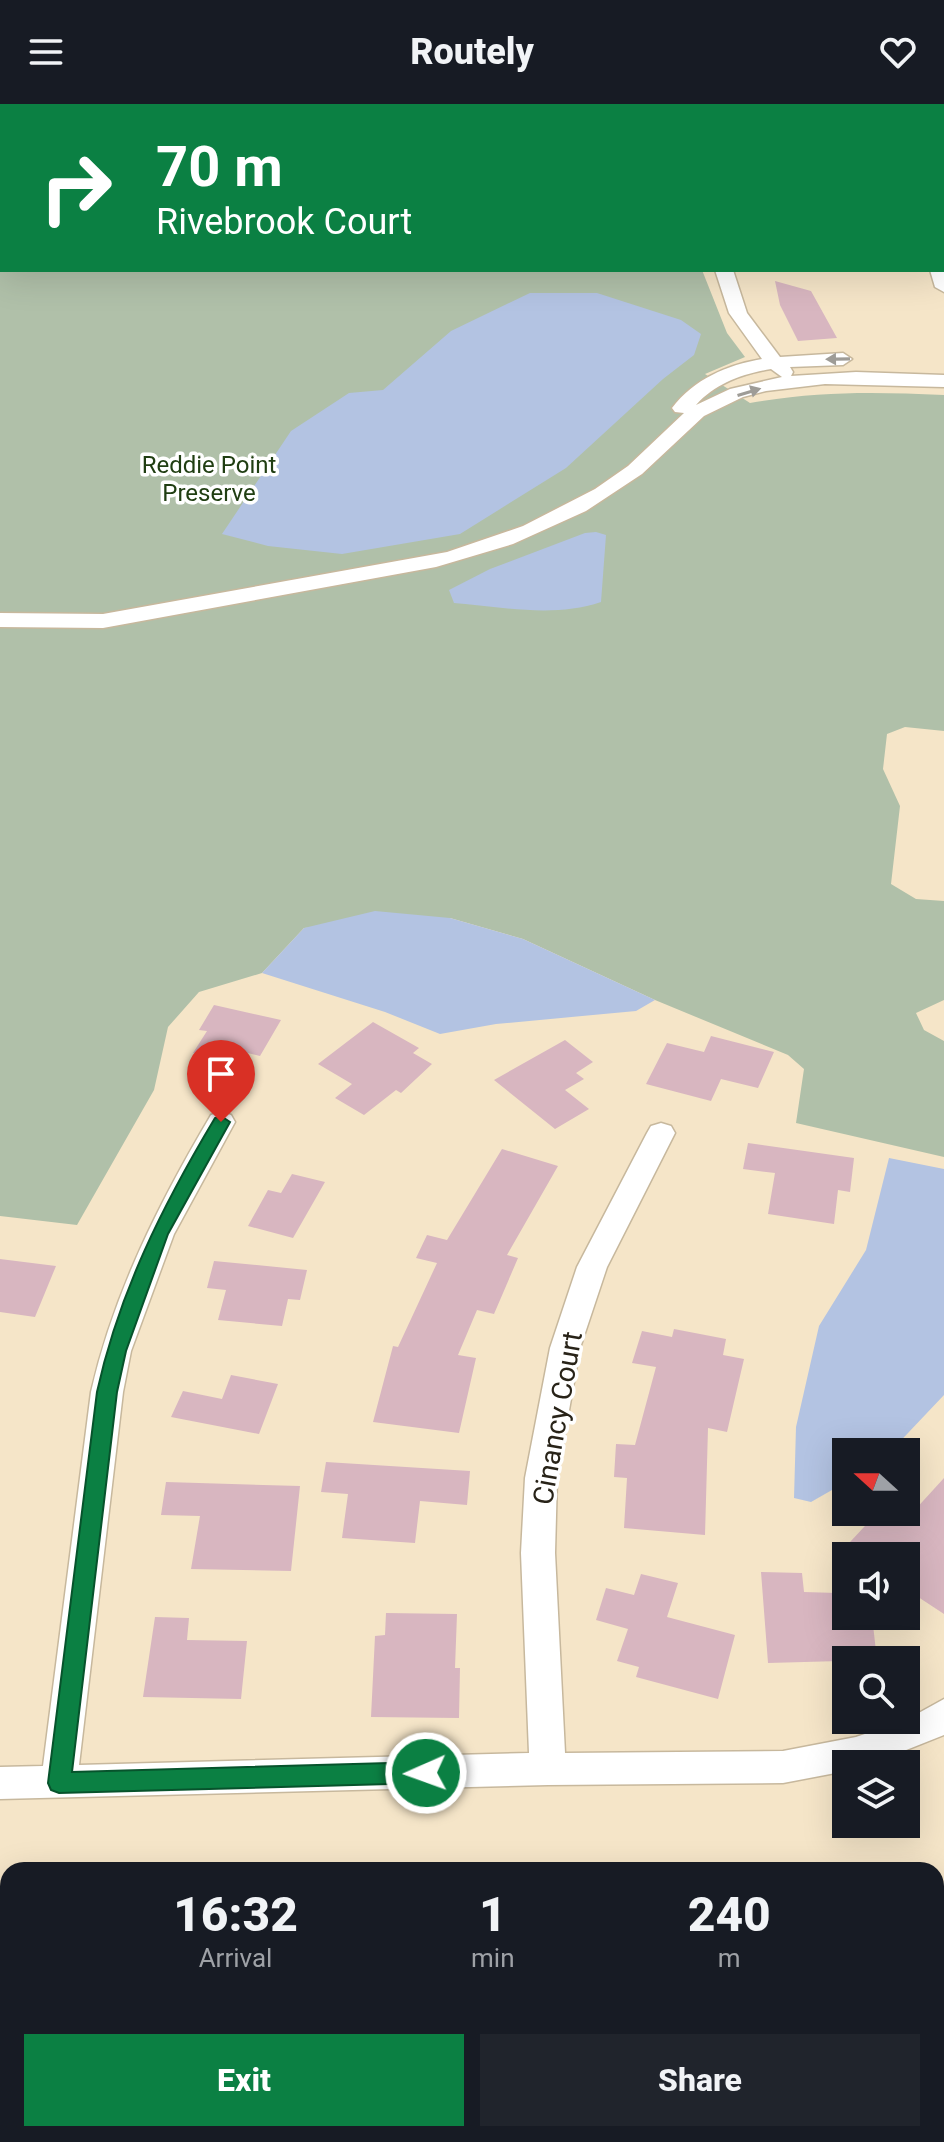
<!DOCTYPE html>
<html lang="en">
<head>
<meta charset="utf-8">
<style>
  body { margin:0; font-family:Roboto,sans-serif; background:#20242c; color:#f1f3f6; height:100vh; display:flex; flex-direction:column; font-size:30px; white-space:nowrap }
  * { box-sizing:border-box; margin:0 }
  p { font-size:26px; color:#9ea1a6 }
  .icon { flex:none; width:44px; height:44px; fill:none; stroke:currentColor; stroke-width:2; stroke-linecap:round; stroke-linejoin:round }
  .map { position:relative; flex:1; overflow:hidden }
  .panel { position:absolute; left:0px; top:1758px; width:944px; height:280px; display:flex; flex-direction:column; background:#171b24; border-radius:24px 24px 0 0; box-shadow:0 8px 32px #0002 }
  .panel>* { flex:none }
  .banner { position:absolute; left:0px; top:0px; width:944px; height:168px; box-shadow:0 8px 32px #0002; background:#0b8043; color:#fff; overflow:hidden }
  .needle { width:52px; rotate:291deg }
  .controls { position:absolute; left:832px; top:1334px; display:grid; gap:16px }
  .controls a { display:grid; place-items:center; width:88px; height:88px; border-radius:0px; background:#171b24; box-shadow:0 8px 32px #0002; font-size:40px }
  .pin { position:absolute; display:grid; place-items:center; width:68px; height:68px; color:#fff; margin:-82px -34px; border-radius:50% 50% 50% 0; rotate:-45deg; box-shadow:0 0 8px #0007 }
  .pin .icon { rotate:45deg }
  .me { position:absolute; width:88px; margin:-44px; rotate:268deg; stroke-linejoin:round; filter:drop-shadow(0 0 6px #0008) }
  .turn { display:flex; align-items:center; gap:28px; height:168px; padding:0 24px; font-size:36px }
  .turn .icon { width:104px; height:104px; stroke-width:2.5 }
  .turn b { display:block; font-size:56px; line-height:68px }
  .eta { display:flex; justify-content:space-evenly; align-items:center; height:136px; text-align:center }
  .eta b { font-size:48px; font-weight:800; line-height:56px }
  .primary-button { display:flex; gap:16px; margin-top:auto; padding:16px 24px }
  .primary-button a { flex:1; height:92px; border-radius:0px; background:#0b8043; color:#fff; font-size:32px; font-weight:800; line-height:92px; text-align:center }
  .primary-button a+a { background:#20242c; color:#f1f3f6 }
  header { display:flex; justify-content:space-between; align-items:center; height:104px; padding:0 24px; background:#171b24; font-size:36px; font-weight:800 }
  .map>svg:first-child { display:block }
</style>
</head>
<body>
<header><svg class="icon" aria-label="menu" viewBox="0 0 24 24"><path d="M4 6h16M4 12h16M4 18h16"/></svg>Routely<svg class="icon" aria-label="heart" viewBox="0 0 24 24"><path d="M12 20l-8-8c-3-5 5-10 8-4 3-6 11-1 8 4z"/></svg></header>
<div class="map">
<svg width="944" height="2038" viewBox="0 0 944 2038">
  <rect width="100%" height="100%" fill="#f5e5c8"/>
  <path fill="#b0c0a9" d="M0,0L446,2H2V166H702L727,229L745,253L705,270L750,299C820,287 873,288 944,291V627L905,623L887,630L883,665L900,702L891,780L916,795L944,797V896L916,909L924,926L944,937V1053L796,1019L804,965L788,951L655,896L523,835L450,814L304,824L262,869L199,888L168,923L154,986L77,1121L0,1112Z"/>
  <path fill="#b3c3e2" d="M530,189H597L681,216L701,230L694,251L663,275L566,364L460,430L342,450L268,442L222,430L291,327L349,289L383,286L451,227Z
    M596,428L606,431L601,498C554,514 502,503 454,499L449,486L490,465L585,429Z
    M375,807L450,814L523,835L655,896L636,907L496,920L440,930L385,908L262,869L304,824Z
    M889,1054L944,1065V1291L890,1348H846V1378L811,1398L794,1394L796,1323L819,1222L866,1146Z"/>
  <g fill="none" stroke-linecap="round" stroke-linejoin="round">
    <path fill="#b3c3e2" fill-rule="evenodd" d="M418,0H459L460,2H419Z
      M942,61L944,62V80L942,79Z"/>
  </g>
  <path fill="#d8b6c0" d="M775,177L811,187L837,234L798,237L780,201Z
    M214,901L281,916L260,952L235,946L228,958L193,949L207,927L199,926Z
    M373,918L419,944L413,949L432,960L401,989L396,986L364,1011L335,994L352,980L318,960Z
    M711,932L774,948L758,984L721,975L711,997L646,980L667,939L704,948Z
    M565,936L593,958L576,969L584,975L565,986L589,1005L555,1025L494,976Z
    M748,1039L854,1054L850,1088L838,1086L834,1120L768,1110L775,1069L743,1065Z
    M502,1045L558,1062L507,1151L518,1154L494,1210L477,1206L458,1251L476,1254L459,1329L373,1318L393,1242L398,1243L437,1159L416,1154L427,1131L447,1136Z
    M292,1070L325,1078L293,1134L248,1122L268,1086L281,1089Z
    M0,1155L56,1162L35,1213L0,1208Z
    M214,1157L307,1166L300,1196L288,1195L282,1222L218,1216L226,1186L207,1184Z
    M674,1225L726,1235L723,1251L744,1255L727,1328L708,1324L705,1431L624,1424L627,1374L614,1373L616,1340L635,1341L656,1263L632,1259L642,1227L672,1233Z
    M231,1271L278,1280L259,1330L171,1313L183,1287L222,1295Z
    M326,1358L470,1367L467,1401L420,1397L415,1439L342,1434L348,1390L321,1388Z
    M944,1374V1510L906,1485V1452H837L878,1408H913Z
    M166,1378L300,1382L291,1467L191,1465L200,1412L161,1411Z
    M761,1468L802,1469L804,1488L837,1489L839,1504H846V1512H872L877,1556L768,1559Z
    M641,1470L678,1479L667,1513L735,1531L718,1595L636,1573L639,1563L617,1557L628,1525L596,1516L606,1484L634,1491Z
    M386,1509L457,1510L455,1564H460L459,1614L371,1613L375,1532L385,1531Z
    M155,1513L189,1514L187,1536L247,1537L241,1595L143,1593Z"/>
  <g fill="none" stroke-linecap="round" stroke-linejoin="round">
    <g stroke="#c7b89d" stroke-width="3">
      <path id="minor" d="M834,0H863L865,2H836Z
        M942,8H944V18H942Z
        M942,109L944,110V120L942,119Z
        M942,162H944V188L935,183L930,166H942Z
        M715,166H733L747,209L780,253L843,249L852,255L843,261L790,263L793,268L791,272L856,268L944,271V283L825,280L766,287L743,293L704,312L642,370L586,407L513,440L436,463L103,524L0,523V509L103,510L447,448L523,422L595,385L628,362L684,309L675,308L672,304C694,275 727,261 762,255L729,209ZM771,265L782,273L730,285L696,301C716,279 742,270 771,265Z
        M221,1008L231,1011L235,1018L174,1130L131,1247L123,1288L79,1661L529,1649L521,1449L525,1374L550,1244L577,1163L647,1029L651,1022L661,1019L671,1022L675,1029L607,1163L580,1244L557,1374L555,1449L565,1649L783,1647L856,1633L906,1616L944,1595V1631L871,1660H846V1667L783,1679L548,1681L0,1695V1663L43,1662L91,1288C114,1188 159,1099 211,1011Z"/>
    </g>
    <use href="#minor" fill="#fff" fill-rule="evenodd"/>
  </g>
  <defs><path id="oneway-solid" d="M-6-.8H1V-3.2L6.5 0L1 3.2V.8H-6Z" transform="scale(2)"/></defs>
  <g fill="#9e9c97">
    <use href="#oneway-solid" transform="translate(838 255) rotate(179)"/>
    <use href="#oneway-solid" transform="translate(749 288) rotate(-17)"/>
  </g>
  <path fill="#0b8043" stroke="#07532c" stroke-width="2" d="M221,1012L230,1018L168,1130L126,1247L117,1288L72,1668L426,1658L434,1661L438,1669L434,1676L426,1679L59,1689L51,1686L48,1679L97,1288C119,1188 163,1101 215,1014Z"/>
  <g text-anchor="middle" stroke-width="7" stroke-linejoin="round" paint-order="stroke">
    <g font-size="24" fill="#203e12" stroke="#fff">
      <text x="209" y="369">Reddie Point<tspan x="209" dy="28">Preserve</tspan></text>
    </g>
    <g font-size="28" fill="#282318" stroke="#fff">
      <text transform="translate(557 1314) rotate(-80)" y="10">Cinancy Court</text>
    </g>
  </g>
</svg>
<div class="controls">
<a><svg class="needle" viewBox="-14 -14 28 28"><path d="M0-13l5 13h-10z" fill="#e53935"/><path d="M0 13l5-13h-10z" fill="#9ea1a6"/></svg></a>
<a><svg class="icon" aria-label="sound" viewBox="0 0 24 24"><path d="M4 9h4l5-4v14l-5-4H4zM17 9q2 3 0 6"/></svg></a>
<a><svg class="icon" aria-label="search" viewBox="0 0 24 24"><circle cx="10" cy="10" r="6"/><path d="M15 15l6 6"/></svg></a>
<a><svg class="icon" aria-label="layers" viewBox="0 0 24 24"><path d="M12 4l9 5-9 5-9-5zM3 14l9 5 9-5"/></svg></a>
</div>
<div class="pin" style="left:221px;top:1018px;background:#d93025"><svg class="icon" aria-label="arrive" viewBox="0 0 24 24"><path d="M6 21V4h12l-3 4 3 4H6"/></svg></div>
<svg class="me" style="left:426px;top:1669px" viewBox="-20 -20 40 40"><circle r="17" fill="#0b8043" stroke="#fff" stroke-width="3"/><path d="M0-11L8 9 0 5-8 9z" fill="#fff"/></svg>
<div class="banner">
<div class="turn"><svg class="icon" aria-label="right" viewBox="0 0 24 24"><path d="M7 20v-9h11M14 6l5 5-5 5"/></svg><div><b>70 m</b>Rivebrook Court</div></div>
</div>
<section class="panel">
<div class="eta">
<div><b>16:32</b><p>Arrival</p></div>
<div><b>1</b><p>min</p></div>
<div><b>240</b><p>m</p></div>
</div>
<div class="primary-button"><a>Exit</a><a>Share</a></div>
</section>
</div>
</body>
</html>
